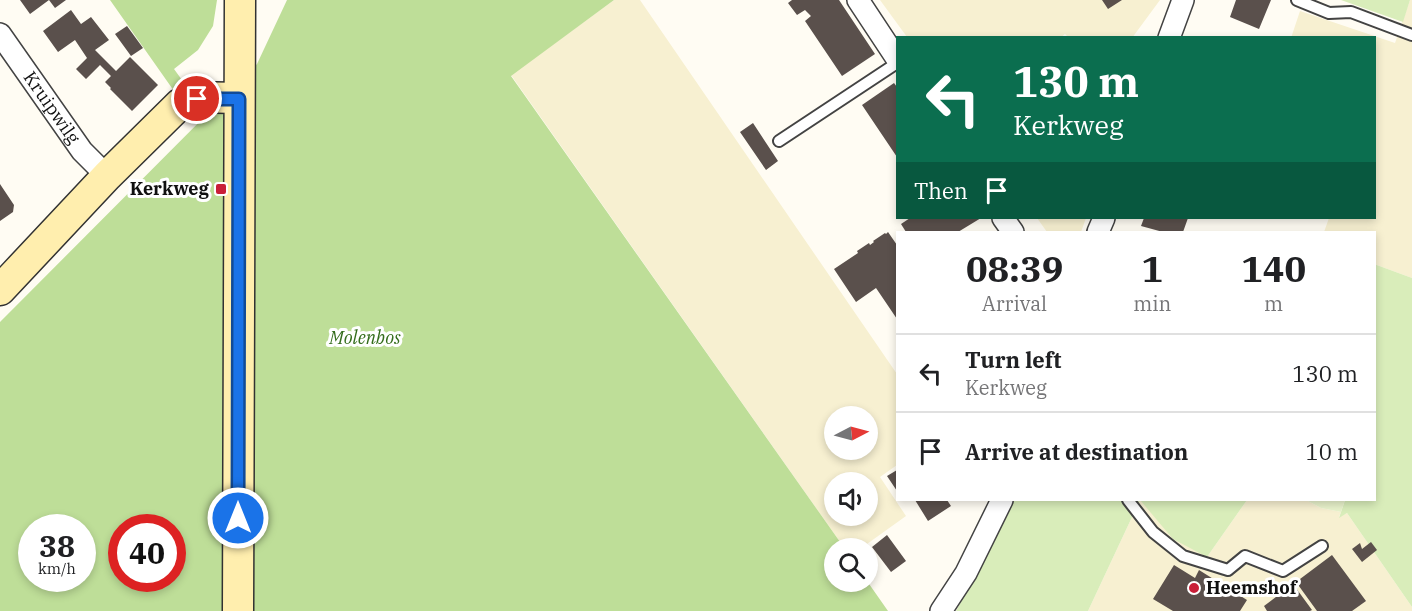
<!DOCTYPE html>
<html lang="en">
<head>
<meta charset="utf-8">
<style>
  body { margin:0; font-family:"IBM Plex Serif",serif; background:#f6f6f6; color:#202124; height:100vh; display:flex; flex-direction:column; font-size:22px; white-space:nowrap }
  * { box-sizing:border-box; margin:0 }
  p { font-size:20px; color:#757577 }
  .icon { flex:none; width:33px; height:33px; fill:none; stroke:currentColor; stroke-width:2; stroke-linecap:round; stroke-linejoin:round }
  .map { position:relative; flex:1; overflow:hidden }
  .drawer { position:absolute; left:896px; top:231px; width:480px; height:270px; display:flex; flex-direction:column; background:#fff; border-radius:0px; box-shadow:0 3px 9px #0003 }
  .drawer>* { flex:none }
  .banner { position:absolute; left:896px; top:36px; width:480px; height:183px; border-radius:0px; box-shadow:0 3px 9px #0003; background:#0b6e4f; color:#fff; overflow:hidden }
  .needle { width:39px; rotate:84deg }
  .tools { position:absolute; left:824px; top:406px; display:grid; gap:12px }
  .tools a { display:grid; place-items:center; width:54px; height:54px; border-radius:50%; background:#fff; box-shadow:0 3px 9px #0003; font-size:30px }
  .speed { position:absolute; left:18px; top:514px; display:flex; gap:12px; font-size:30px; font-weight:700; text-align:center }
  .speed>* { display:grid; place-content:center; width:78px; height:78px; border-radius:50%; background:#fff; box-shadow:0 3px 9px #0003; line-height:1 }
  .speed small { font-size:15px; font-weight:400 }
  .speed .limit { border:9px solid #d22; background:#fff; color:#111 }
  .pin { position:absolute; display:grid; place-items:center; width:51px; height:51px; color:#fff; margin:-26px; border:3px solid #fff; border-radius:50%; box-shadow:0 2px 6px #0007 }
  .me { position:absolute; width:66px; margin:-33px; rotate:0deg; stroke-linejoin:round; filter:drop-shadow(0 0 4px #0008) }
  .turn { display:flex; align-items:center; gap:21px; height:126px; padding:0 18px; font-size:27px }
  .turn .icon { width:78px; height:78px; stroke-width:2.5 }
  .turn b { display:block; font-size:42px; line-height:51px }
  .then { display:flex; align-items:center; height:57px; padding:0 18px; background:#0003; gap:12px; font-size:22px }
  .eta { display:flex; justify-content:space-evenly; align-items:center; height:102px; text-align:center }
  .eta b { font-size:36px; font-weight:800; line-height:42px }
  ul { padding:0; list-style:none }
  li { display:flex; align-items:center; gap:18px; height:78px; padding:0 18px; border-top:2px solid #e0e0e0 }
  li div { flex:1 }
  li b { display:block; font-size:22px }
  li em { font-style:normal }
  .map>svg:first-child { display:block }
</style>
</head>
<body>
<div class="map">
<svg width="1412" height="611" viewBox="0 0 1412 611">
  <rect width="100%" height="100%" fill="#fffcf3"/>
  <path fill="#f7f0d1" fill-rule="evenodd" d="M614,0H640L897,374V465L880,477L906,516L860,549H845L511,75ZM834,417H867V450H834ZM834,483H867V516H834Z
    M880,0H1160L1132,38L1068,37L1065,34L1060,38L907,37Z
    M1410,0H1412V278L1374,264V232H1324L1329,218H1374V38H1291L1300,11L1395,43Z
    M1037,218H1086L1081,232H1047Z
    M1140,500L1207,557L1247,500H1306L1321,508L1341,512L1339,517L1347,513L1412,607V611H1088Z"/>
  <path fill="#d9edba" d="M1341,0H1410L1403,22Z
    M1374,264L1412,278V607L1347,513L1339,518L1345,500H1374V409L1376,403L1374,401Z
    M1014,500H1140L1088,611H956L1007,516Z
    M1140,500H1247L1207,557L1173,539Z"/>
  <path fill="#bede98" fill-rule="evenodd" d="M110,0H217L213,26L198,50L174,69L182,80L174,91Z
    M287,0H614L511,76L845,549H834V582H867V581L888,611H0V322L257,64ZM32,528H82V579H32ZM122,528H172V579H122Z"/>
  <path fill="#e9f3cc" d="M1306,500H1345L1341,512L1321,508Z"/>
  <path fill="#5a504c" d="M20,0H66L55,8L49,0L30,14Z
    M792,0H839L875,54L842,76L805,21L811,16L805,10L797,15L788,3Z
    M1102,0H1122L1108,9Z
    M1236,0H1271L1259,29L1230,17Z
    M71,10L81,24L91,17L109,40L95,50L116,71L130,57L158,85L132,111L110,89L111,88L105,82L111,76L100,65L86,79L76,69L87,58L75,40L58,52L43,31Z
    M127,26L143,48L131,56L115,34Z
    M894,83L897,87V157L862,105Z
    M753,123L778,161L766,170L740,132Z
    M0,184L14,205L13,212L0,221Z
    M910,218H981L958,232H906L901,224Z
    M1144,218H1188L1183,232H1163L1141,226Z
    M888,232L897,245V319L876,288L856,302L834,269L858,253L857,251L869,243L870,245L874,242L873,241L885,233L886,234Z
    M897,470V491L887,476Z
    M915,500H947L951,506L928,521Z
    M887,535L906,561L891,572L872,547Z
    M1371,542L1377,550L1362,562L1352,549L1360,543L1362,549Z
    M1332,555L1366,601L1352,611H1317L1296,582Z
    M1174,565L1195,578L1199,570L1247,600L1240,611H1173L1153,599Z
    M1293,584L1312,610L1310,611H1267L1264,606Z"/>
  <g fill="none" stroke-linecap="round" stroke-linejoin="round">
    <g stroke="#434343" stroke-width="14">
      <path id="lane" d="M1297,0L1329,13L1351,12L1412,35
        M779,141L897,63
        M1128,500L1153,532L1183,556L1228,570L1245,556L1283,571L1322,546"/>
    </g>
    <g stroke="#434343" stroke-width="24">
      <g id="street">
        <path d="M858,0L897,59"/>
        <path id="s1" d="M0,34L82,151L107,176"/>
        <path d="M1169,38L1183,0"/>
        <path d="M1003,218L1013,232"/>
        <path d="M1098,232L1104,218"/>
        <path d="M941,611L966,573L1002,500"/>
      </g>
    </g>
    <g stroke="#323232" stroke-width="33">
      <path id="secondary" d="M0,290L107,176L180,104C198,95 220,98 239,98
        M238,611L240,0"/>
    </g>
    <use href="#lane" stroke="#fff" stroke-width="10"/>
    <use href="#street" stroke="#fff" stroke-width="21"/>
    <use href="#secondary" stroke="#ffeeae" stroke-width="30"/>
  </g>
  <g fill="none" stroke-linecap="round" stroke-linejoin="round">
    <g stroke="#114b97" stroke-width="15">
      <path id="route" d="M197,99H239L238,518"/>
    </g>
    <use href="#route" stroke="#1a73e8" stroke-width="10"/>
  </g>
  <g fill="#c91f38" stroke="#fff" stroke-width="2">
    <rect x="215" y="183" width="12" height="12" rx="3"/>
    <circle cx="1194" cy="588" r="6"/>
  </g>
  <g text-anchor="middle" stroke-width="6" stroke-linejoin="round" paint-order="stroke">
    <g font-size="18" fill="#101010" stroke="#fff">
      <text dy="6" stroke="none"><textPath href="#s1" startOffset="90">Kruipwilg</textPath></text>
    </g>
    <g font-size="18" font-weight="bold" fill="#101010" stroke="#fff" text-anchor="end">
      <text x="209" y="195">Kerkweg</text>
      <text x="1206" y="594" text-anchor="start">Heemshof</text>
    </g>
    <g font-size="18" font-style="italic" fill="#346d1c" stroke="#fff">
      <text x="365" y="344">Molenbos</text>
    </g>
  </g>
</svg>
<div class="tools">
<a><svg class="needle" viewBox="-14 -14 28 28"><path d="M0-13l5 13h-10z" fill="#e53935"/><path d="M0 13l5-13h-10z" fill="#757577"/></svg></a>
<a><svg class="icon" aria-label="sound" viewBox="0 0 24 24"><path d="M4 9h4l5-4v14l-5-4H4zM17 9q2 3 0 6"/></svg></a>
<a><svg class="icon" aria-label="search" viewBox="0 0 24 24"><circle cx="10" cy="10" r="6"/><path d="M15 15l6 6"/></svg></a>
</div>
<div class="speed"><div>38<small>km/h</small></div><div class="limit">40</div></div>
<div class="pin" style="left:197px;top:99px;background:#d93025"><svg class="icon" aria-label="arrive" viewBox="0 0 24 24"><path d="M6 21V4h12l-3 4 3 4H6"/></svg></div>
<svg class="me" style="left:238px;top:518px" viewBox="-20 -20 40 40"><circle r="17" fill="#1a73e8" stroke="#fff" stroke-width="3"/><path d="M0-11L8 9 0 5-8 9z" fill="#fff"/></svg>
<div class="banner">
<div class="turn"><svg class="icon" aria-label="left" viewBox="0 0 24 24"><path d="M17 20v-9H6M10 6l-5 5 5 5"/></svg><div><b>130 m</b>Kerkweg</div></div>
<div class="then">Then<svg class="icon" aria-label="arrive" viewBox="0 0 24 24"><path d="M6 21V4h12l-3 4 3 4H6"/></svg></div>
</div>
<section class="drawer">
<div class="eta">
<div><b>08:39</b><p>Arrival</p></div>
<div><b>1</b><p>min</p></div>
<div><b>140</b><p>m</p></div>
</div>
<ul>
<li><svg class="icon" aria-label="left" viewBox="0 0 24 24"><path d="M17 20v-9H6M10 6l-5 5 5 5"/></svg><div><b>Turn left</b><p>Kerkweg</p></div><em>130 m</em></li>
<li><svg class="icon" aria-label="arrive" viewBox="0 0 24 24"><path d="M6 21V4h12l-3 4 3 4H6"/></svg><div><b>Arrive at destination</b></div><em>10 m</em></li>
</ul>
</section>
</div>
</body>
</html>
